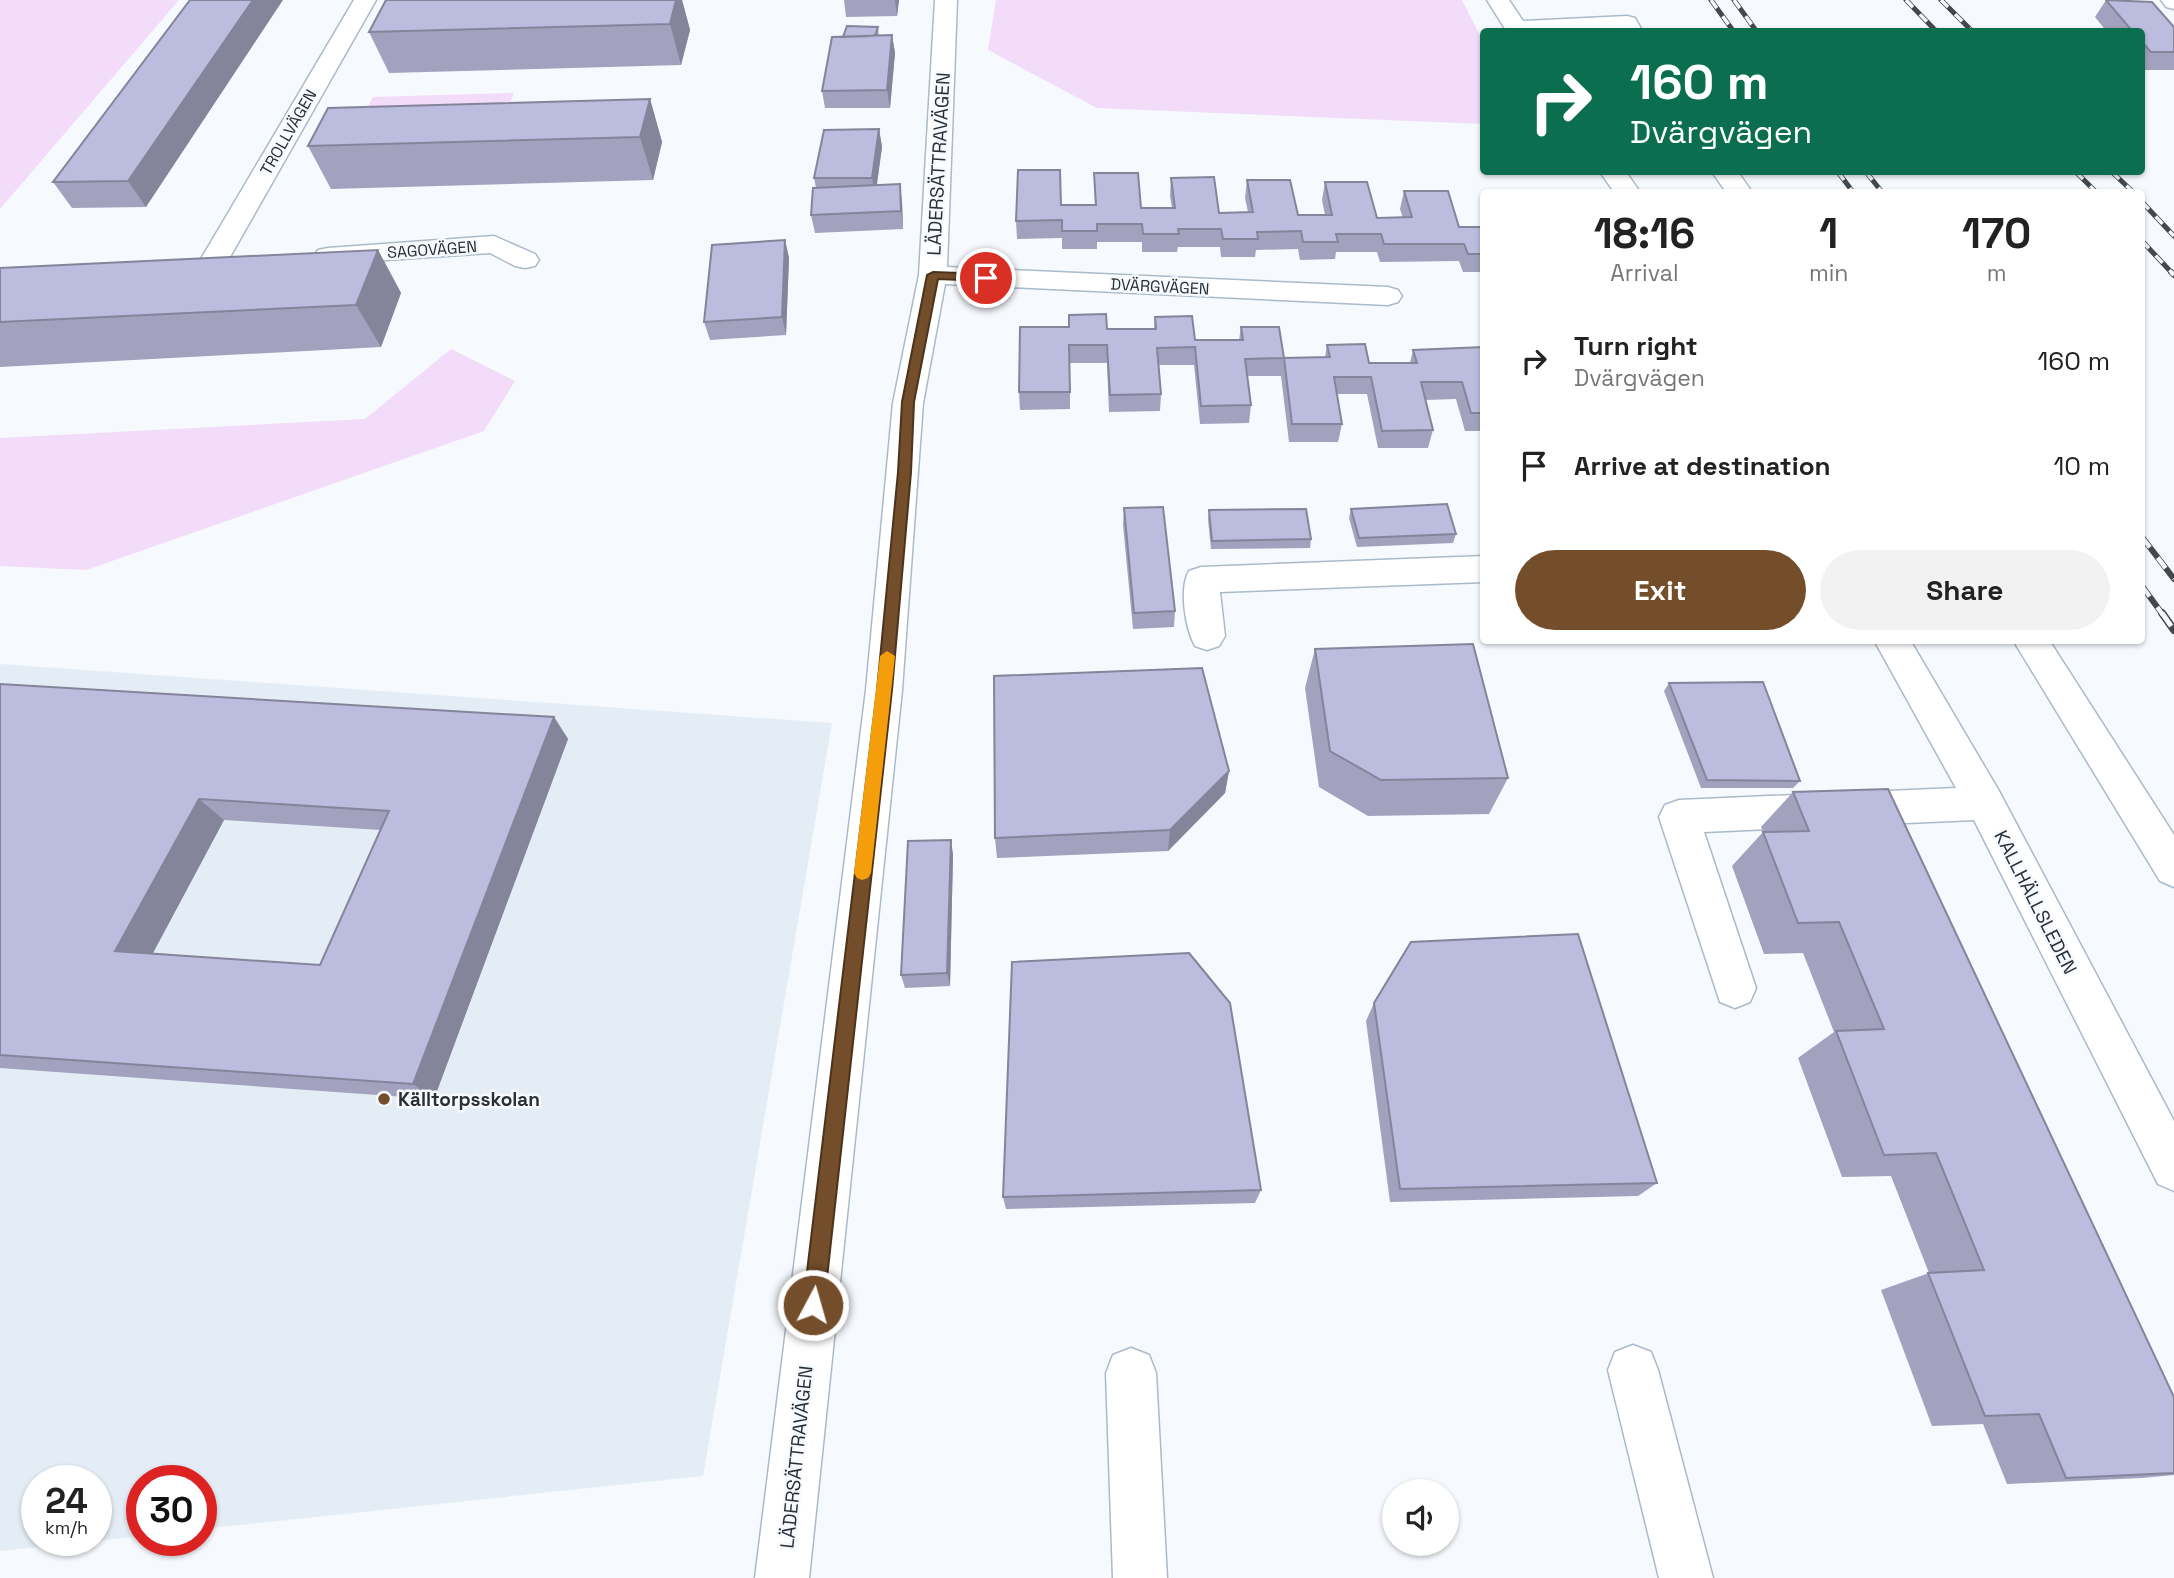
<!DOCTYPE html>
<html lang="en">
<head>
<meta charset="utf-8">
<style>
  body { margin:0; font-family:"Space Grotesk",sans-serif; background:#f2f2f2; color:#222; height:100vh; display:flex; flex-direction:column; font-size:26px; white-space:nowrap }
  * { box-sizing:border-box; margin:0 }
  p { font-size:23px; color:#767676 }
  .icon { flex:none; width:38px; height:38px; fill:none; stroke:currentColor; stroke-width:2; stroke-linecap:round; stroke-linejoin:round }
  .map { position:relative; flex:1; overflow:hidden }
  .side { position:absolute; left:1480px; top:189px; width:665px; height:455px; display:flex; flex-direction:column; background:#fff; border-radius:7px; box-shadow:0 2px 5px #0004 }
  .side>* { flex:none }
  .hud { position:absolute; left:1480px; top:28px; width:665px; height:147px; border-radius:7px; box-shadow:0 2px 5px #0004; background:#0b6e4f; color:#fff; overflow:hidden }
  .fabs { position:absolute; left:1382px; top:1479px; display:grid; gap:14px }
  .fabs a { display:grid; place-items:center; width:77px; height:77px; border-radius:50%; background:#fff; box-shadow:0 2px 5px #0004; font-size:35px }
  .speed { position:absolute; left:21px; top:1465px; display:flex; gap:14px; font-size:35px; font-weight:700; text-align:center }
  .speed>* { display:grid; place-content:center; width:91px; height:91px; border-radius:50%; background:#fff; box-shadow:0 2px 5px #0004; line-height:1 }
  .speed small { font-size:18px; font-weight:400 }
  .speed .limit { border:10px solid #d22; background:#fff; color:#111 }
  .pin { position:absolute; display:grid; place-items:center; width:60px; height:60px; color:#fff; margin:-30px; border:4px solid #fff; border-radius:50%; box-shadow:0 2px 7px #0007 }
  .me { position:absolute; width:77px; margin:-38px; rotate:6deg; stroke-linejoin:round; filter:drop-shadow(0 0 5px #0008) }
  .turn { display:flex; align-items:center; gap:24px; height:147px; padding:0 35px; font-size:32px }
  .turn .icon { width:91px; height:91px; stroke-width:2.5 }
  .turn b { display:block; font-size:49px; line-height:60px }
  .eta { display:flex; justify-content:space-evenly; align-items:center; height:119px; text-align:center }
  .eta b { font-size:42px; font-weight:800; line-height:49px }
  .cta { display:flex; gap:14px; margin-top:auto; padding:14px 35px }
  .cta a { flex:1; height:80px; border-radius:42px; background:#744e2b; color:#fff; font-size:28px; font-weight:800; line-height:80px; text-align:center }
  .cta a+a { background:#f2f2f2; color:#222 }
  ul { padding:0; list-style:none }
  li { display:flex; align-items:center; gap:21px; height:105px; padding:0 35px }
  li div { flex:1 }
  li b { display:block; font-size:26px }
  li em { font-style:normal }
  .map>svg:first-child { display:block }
</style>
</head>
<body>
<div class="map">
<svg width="2174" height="1578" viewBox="0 0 2174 1578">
  <rect width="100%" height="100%" fill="#f6f9fd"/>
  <path fill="#e4edf6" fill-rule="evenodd" d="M0,664L832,723L703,1476L201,1529V1480H142V1536L0,1551ZM37,1480H96V1540H37Z"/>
  <path fill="#f3dcf9" d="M0,0H179L0,209Z
    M996,0H1462L1484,43V124L1097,108L988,50Z
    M514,93L498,135L351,139L373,97Z
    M451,349L515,381L484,431L86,570L0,566V438L365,419Z"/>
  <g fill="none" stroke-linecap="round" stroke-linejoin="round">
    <g stroke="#aabacb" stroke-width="3">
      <path id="minor" d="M354,0H376L226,264L222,270L212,272L202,270L198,264Z
        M935,0H957L947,267L1388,287L1398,290L1402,296L1398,302L1388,305L945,284L923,403L902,690L809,1578H755L866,690L893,403L919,275Z
        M1487,0H1509L1523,21L1627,16L1635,18L1643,32H1507Z
        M2161,0H2174V9L2166,7Z
        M1600,172H1626L1640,192H1614Z
        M1712,172H1738L1752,192H1726Z
        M494,236L535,254L539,260L535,266L525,268L515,266L490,253L328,264L318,262L314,256L318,250L328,248Z
        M1484,556V582L1220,592L1225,636L1219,646L1207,650L1195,646C1185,628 1179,588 1189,571L1201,567Z
        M1874,640H1910L1999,791L2174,1121V1191L2158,1184L1974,820L1704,832L1756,988L1750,1002L1735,1008L1720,1002L1659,817L1665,805L1679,800L1956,788Z
        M2013,640H2049L2174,835V887L2160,881Z
        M1633,1345L1651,1352L1658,1370L1713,1578H1659L1608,1370L1615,1352Z
        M1131,1348L1149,1355L1156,1373L1167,1578H1113L1106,1373L1113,1355Z"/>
    </g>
    <use href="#minor" fill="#fff" fill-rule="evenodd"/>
    <g stroke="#42484e" stroke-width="5">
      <path id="rail-far2" d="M1711,0L1734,32
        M1734,0L1757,32
        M1906,0L1937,32
        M1941,0L1973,32
        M1838,172L1853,192
        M1866,172L1882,192
        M2076,172L2096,192
        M2112,172L2133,192
        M2142,202L2174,236
        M2142,241L2173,274"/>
    </g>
    <g stroke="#42484e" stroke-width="6">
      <path id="rail-far1" d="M2171,272L2174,275
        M2142,537L2174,579
        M2142,586L2163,615"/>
    </g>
    <g stroke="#42484e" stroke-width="8">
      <path id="rail" d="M2162,613L2174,630"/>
    </g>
    <use href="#rail-far2" stroke="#f6f9fd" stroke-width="3.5" stroke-dasharray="10" stroke-linecap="butt"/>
    <use href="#rail-far1" stroke="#f6f9fd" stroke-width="4.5" stroke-dasharray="13" stroke-linecap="butt"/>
    <use href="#rail" stroke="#f6f9fd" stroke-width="5" stroke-dasharray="16" stroke-linecap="butt"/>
  </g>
  <path fill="#a2a2bf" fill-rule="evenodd" d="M190,0L146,207L72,208L53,182Z
    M682,0L690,30L681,65L389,73L369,32Z
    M844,0H899L897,16L846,17Z
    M2106,0L2174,27V70H2142V32H2107L2095,17Z
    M878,27L879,36L892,35L895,53L890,108H825L822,91L843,37Z
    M650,99L662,142L653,180L331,189L308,146Z
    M879,129L882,147L877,185L902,202L903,229L815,233L811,215L816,188L814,178Z
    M1094,173L1141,208H1172L1170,196L1171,178L1219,213L1248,212L1245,198L1247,180L1298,215H1325L1322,200L1325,182L1377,218H1403L1400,209L1404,191L1459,227H1484V272H1463L1459,261L1380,262L1377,252H1336L1335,259L1300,260L1298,249L1256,250L1255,257H1221L1220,247H1178L1177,252H1142V242H1097V249H1062V238L1017,239L1016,221L1061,205H1095Z
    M785,240L789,258L786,335L710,340L704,322Z
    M378,250L401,293L381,347L0,367V268Z
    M1155,317L1195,340H1239L1241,327L1284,358L1325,357L1327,345L1369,363H1410L1413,350L1484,347V431H1465L1456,399L1425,400L1433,430L1428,448H1378L1367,394H1337L1342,424L1338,442H1289L1281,376H1247L1251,405L1249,423L1200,424L1194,365H1159L1161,394L1160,411L1109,412L1107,363H1070V409L1020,410L1019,392L1020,327L1107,329H1154Z
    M1124,508L1175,611L1174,627L1133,629L1123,525Z
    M1351,509L1456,534L1453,543L1357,547L1349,518Z
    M1209,510L1311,539L1310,548L1211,549L1208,519Z
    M1315,649L1508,778L1489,814L1368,816L1319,787L1305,688Z
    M1669,683L1800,781L1793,788H1701L1664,691Z
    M0,684L554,717L568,739L434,1099L0,1068ZM224,820L381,830L320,965L152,954Z
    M1229,771L1225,793L1168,851L997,858L995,838Z
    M1793,792L2174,1397V1475L2142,1478L2007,1484L1983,1424L1932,1426L1881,1290L1929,1273L1891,1176L1842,1177L1798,1058L1834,1032L1803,953L1764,954L1732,866L1763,832L1761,827Z
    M953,854L950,986L905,988L901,975Z
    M1374,1003L1657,1183L1638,1196L1390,1202L1366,1021Z
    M1261,1190L1255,1203L1006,1209L1003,1197Z"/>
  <path fill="#84849b" d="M253,0H283L146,207L128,181Z
    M676,0H682L690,30L681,65L670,24Z
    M895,0H899L897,16Z
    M892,35L895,53L890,108L887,90Z
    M650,99L662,142L653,180L640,137Z
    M879,129L882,147L875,196L872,178Z
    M900,184L902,202L903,229L901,211Z
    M785,240L789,258L786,335L782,317Z
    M378,250L401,293L381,347L356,305Z
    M554,717L568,739L434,1099L413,1084Z
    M1229,771L1225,793L1168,851L1170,830Z
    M199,799L224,820L144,970L115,951Z
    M951,840L953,854L950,986L947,973Z"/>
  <path fill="#bcbcde" stroke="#84849b" stroke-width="2" fill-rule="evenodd" d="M190,0H253L128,181L53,182Z
    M386,0H676L670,24L369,32Z
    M2106,0L2152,2L2174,27V52H2151L2142,42V32H2133Z
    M847,26L878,27L875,36L843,37Z
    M892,35L887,90L822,91L832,37Z
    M650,99L640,137L308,146L328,108Z
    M879,129L872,178H814L824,130Z
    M1018,170H1060L1061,205H1096L1094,173H1138L1141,208H1175L1171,178L1214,177L1219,213L1253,212L1247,180H1290L1298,215H1332L1325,182H1367L1377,218L1412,217L1404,191H1448L1459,227H1484V254H1468L1464,244H1384L1381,234H1336L1338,242H1303L1301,231L1257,232L1258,239H1223L1221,229H1178L1179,234H1143L1142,224H1097V231H1062V220L1016,221Z
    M900,184L901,211L811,215L813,188Z
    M785,240L782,317L704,322L712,245Z
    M378,250L356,305L0,322V268Z
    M1106,314L1107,329H1156L1155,317L1192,316L1195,340H1243L1241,327H1279L1284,358L1245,359L1251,405L1201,406L1195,347L1157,348L1161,394L1110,395L1107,345H1069L1070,392H1019L1020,327H1069V315Z
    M1365,344L1369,363H1417L1413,350L1484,347V413H1471L1462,382H1421L1433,430L1382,431L1371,377H1334L1342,424H1292L1284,358L1330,357L1327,345Z
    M1447,504L1456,534L1359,538L1351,509Z
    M1163,507L1175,611L1134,613L1124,508Z
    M1306,509L1311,539L1212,541L1209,510Z
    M1473,644L1508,778L1381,780L1330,751L1315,649Z
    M1202,668L1229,771L1170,830L995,838L994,676Z
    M1763,682L1800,781L1707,780L1669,683Z
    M0,684L554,717L413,1084L0,1055ZM199,799L389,811L320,965L115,951Z
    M1888,789L2174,1397V1473L2066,1478L2039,1414L1985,1416L1928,1273L1984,1270L1936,1153L1884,1155L1836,1031L1884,1029L1839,922L1798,923L1763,832L1809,831L1793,792Z
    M951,840L947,973L901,975L908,841Z
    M1578,934L1657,1183L1400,1189L1374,1003L1411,942Z
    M1189,953L1230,1003L1261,1190L1003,1197L1012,962Z"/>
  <path fill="#744e2b" stroke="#4b331c" stroke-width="2" d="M933,272L986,274L992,278L986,281L938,279L914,402L911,472L892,690L824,1305L821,1312L813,1315L806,1312L803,1305L877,690L898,472L902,402L927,275Z"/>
  <path fill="#f59e0b" d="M887,651L895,656L871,873L868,878L862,880L857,878L854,873L880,656Z"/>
  <circle fill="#744e2b" stroke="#f6f9fd" stroke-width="2.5" cx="384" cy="1099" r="7"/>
  <g text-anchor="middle" stroke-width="5" stroke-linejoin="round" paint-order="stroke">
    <g font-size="16" fill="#292f36" stroke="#f6f9fd">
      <text transform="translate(288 132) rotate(-60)" y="6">TROLLVÄGEN</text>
      <text transform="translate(432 249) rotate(-4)" y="6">SAGOVÄGEN</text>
      <text transform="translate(1160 286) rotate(3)" y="6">DVÄRGVÄGEN</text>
    </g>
    <g font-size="19" fill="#292f36" stroke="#f6f9fd">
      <text transform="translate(938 164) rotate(-87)" y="7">LÄDERSÄTTRAVÄGEN</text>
      <text transform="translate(2036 902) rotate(63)" y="7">KALLHÄLLSLEDEN</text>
      <text transform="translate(796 1457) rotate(-84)" y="7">LÄDERSÄTTRAVÄGEN</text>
    </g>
    <g font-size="19" font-weight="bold" fill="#292f36" stroke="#f6f9fd" text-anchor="start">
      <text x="398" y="1106">Källtorpsskolan</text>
    </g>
  </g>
</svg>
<div class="fabs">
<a><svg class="icon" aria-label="sound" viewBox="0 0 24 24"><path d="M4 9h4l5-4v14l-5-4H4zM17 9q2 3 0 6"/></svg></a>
</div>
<div class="speed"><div>24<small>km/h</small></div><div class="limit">30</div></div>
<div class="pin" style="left:986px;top:278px;background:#d93025"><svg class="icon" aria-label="arrive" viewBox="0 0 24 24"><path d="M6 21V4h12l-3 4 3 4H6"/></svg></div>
<svg class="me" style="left:813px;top:1305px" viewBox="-20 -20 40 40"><circle r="17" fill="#744e2b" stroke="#fff" stroke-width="3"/><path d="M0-11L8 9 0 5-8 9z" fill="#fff"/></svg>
<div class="hud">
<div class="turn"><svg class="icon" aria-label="right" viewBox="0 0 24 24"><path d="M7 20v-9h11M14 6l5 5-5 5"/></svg><div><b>160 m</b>Dvärgvägen</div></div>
</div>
<section class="side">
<div class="eta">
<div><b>18:16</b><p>Arrival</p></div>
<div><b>1</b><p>min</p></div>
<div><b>170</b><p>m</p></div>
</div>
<ul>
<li><svg class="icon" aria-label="right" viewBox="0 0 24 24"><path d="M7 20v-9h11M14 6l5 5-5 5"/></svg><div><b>Turn right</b><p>Dvärgvägen</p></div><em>160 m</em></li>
<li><svg class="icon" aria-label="arrive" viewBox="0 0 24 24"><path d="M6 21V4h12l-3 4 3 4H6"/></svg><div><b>Arrive at destination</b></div><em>10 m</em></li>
</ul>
<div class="cta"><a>Exit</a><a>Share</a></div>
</section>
</div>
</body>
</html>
